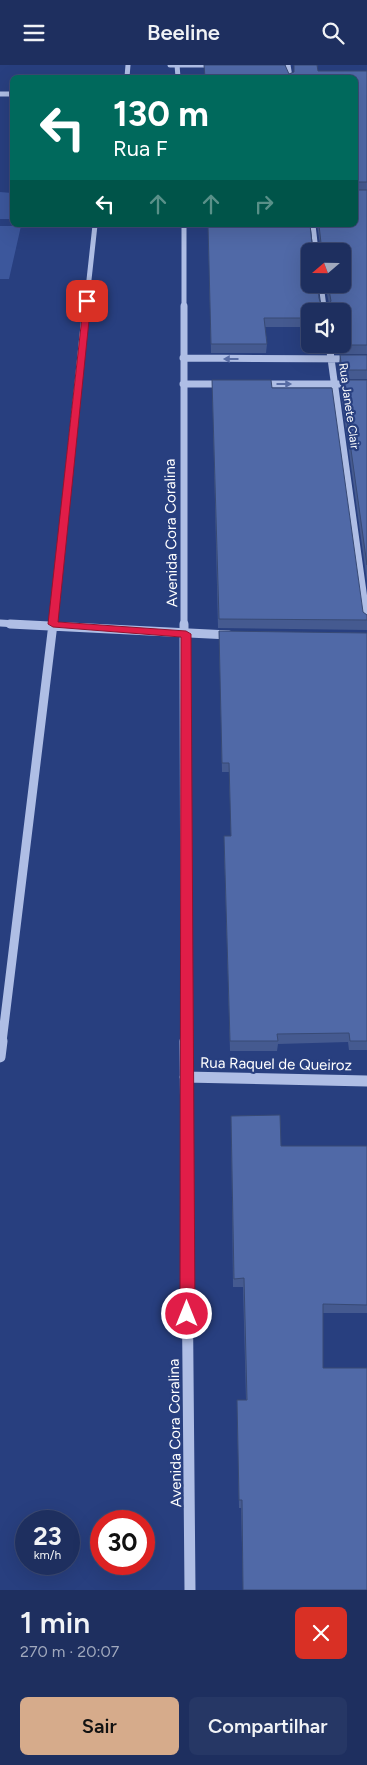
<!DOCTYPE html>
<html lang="pt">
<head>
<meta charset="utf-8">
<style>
  body { margin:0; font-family:Figtree,sans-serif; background:#263765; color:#f1f3f6; height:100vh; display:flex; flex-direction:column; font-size:19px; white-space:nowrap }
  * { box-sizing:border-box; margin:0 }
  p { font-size:16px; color:#a1a9bd }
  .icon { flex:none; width:28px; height:28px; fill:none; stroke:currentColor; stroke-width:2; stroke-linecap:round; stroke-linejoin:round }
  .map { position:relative; height:1525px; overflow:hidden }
  .panel { display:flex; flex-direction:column; background:#1e2f5f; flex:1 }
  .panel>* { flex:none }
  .banner { position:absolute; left:10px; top:10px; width:348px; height:152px; border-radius:8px; box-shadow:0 5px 20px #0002,0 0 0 1px #3c4a74; background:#00695c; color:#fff; overflow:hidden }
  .needle { width:32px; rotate:250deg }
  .tools { position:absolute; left:301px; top:178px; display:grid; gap:10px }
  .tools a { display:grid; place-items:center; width:50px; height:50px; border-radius:8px; background:#1e2f5f; box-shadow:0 5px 20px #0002,0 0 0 1px #3c4a74; font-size:25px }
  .speed { position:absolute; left:15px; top:1445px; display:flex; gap:10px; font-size:25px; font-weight:700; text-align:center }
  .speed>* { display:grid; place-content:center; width:65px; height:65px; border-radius:50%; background:#1e2f5f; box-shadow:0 5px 20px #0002,0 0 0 1px #3c4a74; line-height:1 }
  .speed small { font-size:12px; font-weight:400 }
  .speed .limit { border:8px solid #d22; background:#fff; color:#111 }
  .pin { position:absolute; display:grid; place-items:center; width:42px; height:42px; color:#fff; margin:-21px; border-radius:10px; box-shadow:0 2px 8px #0006 }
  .me { position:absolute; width:55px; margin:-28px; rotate:0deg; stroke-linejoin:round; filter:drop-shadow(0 0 4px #0008) }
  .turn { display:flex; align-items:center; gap:18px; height:105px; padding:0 20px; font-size:22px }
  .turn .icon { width:65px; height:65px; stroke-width:2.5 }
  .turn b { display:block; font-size:35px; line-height:42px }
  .lanes { display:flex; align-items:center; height:48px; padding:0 20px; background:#0003; justify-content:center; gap:25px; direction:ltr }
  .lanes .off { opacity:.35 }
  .round { display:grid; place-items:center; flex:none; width:52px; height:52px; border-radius:8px; background:#263765 }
  .headline { display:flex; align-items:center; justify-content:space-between; height:85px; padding:0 20px }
  h1 { font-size:30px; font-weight:600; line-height:38px }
  .button { display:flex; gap:10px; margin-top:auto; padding:10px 20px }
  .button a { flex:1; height:58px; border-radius:8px; background:#d6ab8b; color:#111; font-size:20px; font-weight:600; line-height:58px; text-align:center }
  .button a+a { background:#263765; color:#f1f3f6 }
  header { display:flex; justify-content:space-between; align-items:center; height:65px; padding:0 20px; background:#1e2f5f; font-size:22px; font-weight:600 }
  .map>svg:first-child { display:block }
</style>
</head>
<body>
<header><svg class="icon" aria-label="menu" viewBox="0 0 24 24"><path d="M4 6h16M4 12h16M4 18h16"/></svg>Beeline<svg class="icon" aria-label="search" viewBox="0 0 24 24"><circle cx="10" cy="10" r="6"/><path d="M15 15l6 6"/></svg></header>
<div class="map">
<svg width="367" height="1525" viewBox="0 0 367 1525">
  <rect width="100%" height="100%" fill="#283f7f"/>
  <path fill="#3c579c" d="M0,127L12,128V154H0Z
    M0,161H21L9,214H0Z"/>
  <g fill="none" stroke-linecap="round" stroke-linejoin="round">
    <path stroke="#afbee5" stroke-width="5" d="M170,0H214
      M177,0L178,12
      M288,0L290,12
      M127,12L128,0
      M0,29H12
      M184,160V242
      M313,160L316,186
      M321,219L324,242
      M86,242L95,160"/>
    <path stroke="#afbee5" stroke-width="7" d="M184,241V560
      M324,241L325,246
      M329,279L367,556
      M183,293L367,294
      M183,319H223
      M261,319H340
      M0,558L33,560
      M53,560L86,241"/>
    <path stroke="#afbee5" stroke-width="9" d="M10,559L229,570
      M184,559L185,977
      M2,977L53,559"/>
    <path stroke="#afbee5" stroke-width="11" d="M185,976L190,1525
      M0,992L2,976
      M185,1012L367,1016"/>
  </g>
  <path fill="#455a90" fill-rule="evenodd" d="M294,0L318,6H367V289H338L337,279H342V246H310V262H265L267,279L266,288H211L208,160L312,178L317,182L320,179L317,160H355V12H204L289,9L294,7ZM310,186L342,219H325L329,239L326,243L321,240Z
    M340,290H367V314H341L339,299Z
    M212,315L272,323L363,547L367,550V565L218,563Z
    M343,315H367V517L341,329Z
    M219,566L367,568V985H349L348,977L278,979L277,986H230L224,780V771H231L229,707H222Z
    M231,1051L281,1081H367V1248H323V1303L367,1525H243L241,1443H239L237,1344V1335H246L243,1222H233Z"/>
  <path fill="#5069a7" stroke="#384a75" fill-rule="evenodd" d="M204,0H285L289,9L294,7V0H317L318,6H367V117H355V12H205Z
    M355,125H367V280H339L338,279H342V246H310V253H264L267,279H211L208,160H310L312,178L317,182L321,178L319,160H355ZM310,186H342V219H328L331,236L326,243L321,240L319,233L318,219H310Z
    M340,290H367V305H342Z
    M212,315H271L272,323H332L363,547L367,550V555L219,554Z
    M343,315H367V500L342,320H344Z
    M219,566L367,568V976H350L349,968L277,969L278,976H230L224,771H231L229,698H222Z
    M280,1050L281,1081H367V1240L323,1239V1303H367V1525H243L242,1435H239L237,1335H247L244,1213L234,1214L231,1051Z"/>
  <defs><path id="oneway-solid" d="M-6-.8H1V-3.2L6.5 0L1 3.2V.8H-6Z" transform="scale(1.25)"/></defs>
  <g fill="#576ba3">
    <use href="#oneway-solid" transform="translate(231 294) rotate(-180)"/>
    <use href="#oneway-solid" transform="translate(284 319)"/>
  </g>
  <path fill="#e11d48" stroke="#92132f" d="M84,234L91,236L58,557L186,566L191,569L195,1249L193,1254L187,1256L182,1254L180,1249L181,572L53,562L48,559Z"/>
  <g text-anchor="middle" stroke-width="4.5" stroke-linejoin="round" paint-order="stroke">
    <g font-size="12" fill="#fff" stroke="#283f7f">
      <text transform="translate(349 341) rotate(82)" y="4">Rua Janete Clair</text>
    </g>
    <g font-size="15" fill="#fff" stroke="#283f7f">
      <text transform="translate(171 468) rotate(-91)" y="5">Avenida Cora Coralina</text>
      <text transform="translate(276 999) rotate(1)" y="5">Rua Raquel de Queiroz</text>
      <text transform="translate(175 1368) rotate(-91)" y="5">Avenida Cora Coralina</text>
    </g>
  </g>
</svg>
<div class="tools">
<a><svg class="needle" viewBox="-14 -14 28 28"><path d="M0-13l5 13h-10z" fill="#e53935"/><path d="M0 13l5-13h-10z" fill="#a1a9bd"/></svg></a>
<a><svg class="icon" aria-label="sound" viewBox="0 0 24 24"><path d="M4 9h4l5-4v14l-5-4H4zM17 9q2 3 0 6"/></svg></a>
</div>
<div class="speed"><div>23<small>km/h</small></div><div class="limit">30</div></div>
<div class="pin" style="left:87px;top:236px;background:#d93025"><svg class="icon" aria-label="arrive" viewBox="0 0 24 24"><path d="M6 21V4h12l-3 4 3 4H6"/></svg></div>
<svg class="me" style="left:187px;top:1249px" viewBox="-20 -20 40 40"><circle r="17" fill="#e11d48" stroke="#fff" stroke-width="3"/><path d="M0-11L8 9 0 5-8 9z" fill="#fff"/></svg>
<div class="banner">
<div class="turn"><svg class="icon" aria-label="left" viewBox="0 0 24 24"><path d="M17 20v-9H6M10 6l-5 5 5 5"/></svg><div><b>130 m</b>Rua F</div></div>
<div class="lanes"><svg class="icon" aria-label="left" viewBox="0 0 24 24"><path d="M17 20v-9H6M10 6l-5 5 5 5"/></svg><svg class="icon off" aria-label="ahead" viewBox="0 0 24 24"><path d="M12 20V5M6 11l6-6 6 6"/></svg><svg class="icon off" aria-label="ahead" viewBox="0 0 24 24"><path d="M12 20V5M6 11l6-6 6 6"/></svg><svg class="icon off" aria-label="right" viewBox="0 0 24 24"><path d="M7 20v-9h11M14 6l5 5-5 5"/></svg></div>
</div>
</div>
<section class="panel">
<div class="headline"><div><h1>1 min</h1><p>270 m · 20:07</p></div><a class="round" style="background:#d93025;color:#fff"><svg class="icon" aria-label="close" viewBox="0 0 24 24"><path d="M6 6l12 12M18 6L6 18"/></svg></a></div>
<div class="button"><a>Sair</a><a>Compartilhar</a></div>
</section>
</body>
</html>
